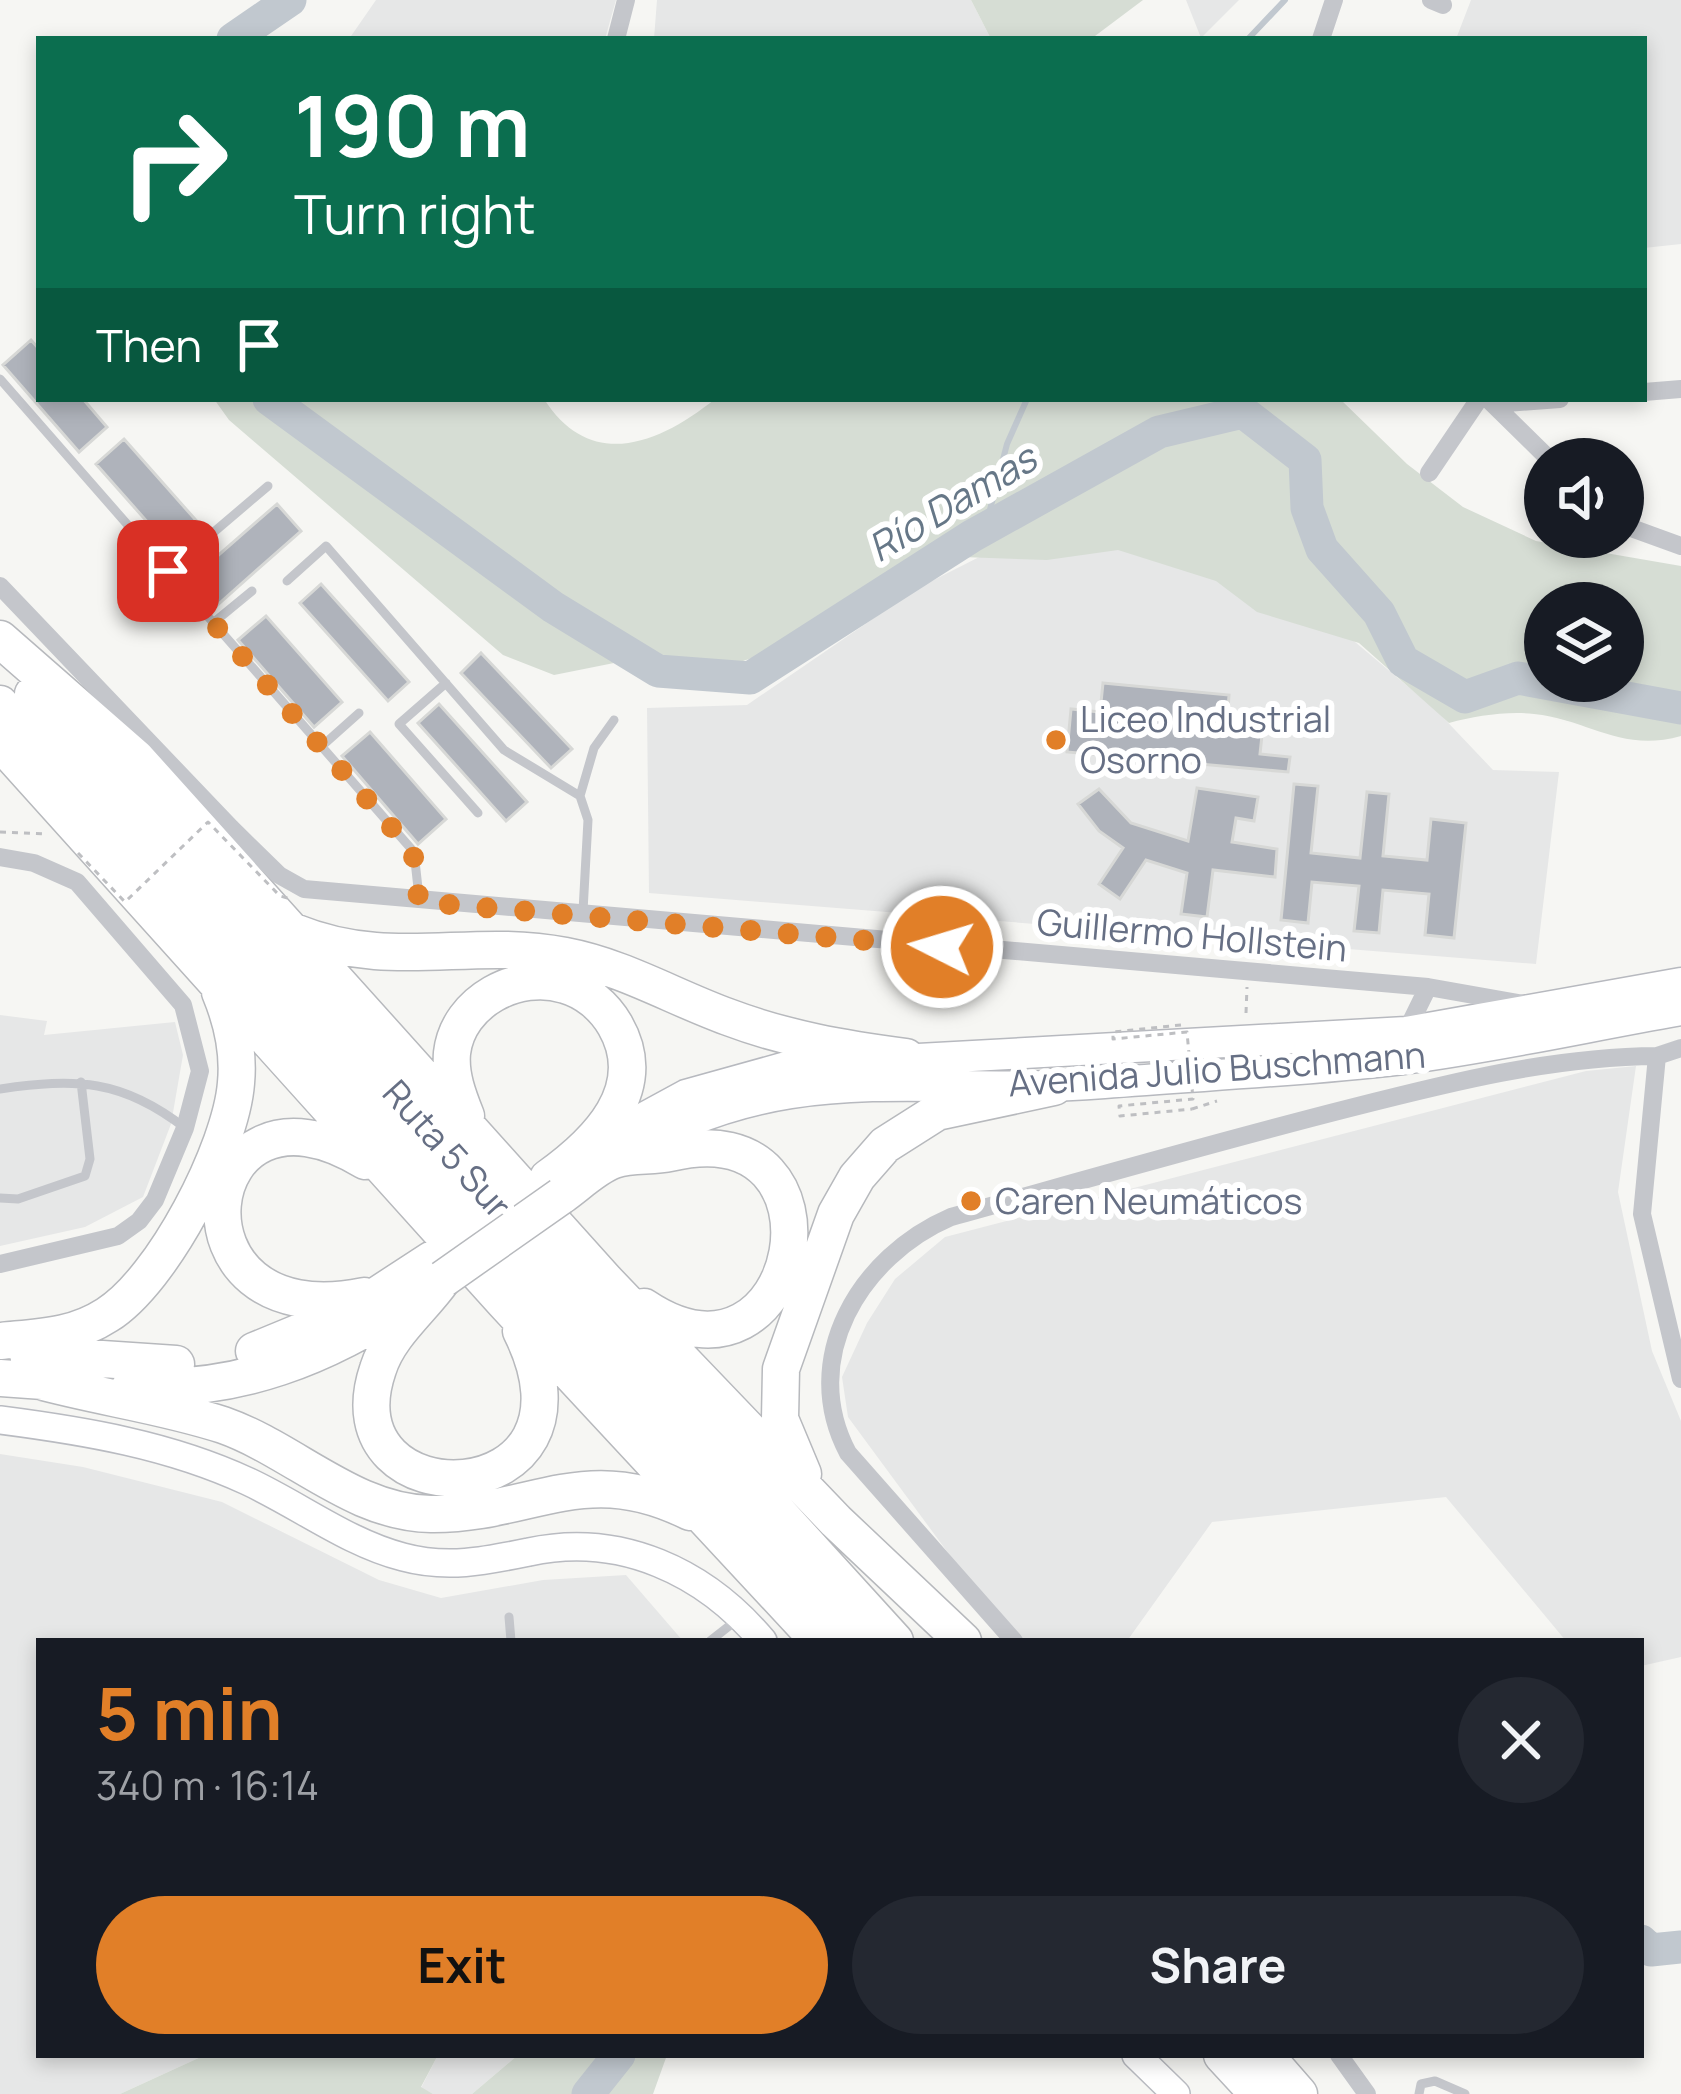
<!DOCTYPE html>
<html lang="en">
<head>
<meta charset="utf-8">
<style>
  body { margin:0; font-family:Manrope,sans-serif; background:#242831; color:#f1f3f6; height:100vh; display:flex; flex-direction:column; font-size:45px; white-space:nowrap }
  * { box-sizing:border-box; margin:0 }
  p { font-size:39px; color:#9ea1a6 }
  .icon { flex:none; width:66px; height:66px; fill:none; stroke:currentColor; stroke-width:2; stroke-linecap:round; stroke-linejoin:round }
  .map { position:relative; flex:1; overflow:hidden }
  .panel { position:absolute; left:36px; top:1638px; width:1608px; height:420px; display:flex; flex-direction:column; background:#171b24; border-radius:0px; box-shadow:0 6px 18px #0003 }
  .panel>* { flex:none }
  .top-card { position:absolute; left:36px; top:36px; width:1611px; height:366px; border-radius:0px; box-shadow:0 6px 18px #0003; background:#0b6e4f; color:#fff; overflow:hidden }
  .controls { position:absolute; left:1524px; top:438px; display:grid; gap:24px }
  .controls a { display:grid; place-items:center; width:120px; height:120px; border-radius:50%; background:#171b24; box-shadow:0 6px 18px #0003; font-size:60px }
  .pin { position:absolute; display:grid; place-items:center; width:102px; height:102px; color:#fff; margin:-51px; border-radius:24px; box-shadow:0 6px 18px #0006 }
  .me { position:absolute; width:132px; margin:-66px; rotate:275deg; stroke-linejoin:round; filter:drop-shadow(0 0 9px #0008) }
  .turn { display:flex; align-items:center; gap:42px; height:252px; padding:0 60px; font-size:54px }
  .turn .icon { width:156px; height:156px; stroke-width:2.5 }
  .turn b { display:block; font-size:84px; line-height:102px }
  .then { display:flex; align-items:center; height:114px; padding:0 60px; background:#0003; gap:24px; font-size:45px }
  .round { display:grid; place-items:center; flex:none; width:126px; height:126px; border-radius:63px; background:#242831 }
  .head { display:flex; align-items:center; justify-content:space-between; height:204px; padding:0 60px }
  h1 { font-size:72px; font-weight:700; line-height:90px; color:#e17f28 }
  .button { display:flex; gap:24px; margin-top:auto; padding:24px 60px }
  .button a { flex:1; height:138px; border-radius:72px; background:#e17f28; color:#111; font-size:48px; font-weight:700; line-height:138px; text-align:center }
  .button a+a { background:#242831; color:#f1f3f6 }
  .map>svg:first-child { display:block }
</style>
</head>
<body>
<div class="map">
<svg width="1681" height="2094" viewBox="0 0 1681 2094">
  <rect width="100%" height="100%" fill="#f6f6f3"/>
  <path fill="#e6e7e7" d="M376,0H616L605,39H349Z
    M657,0H971L991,39H654Z
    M1186,0H1239L1201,38Z
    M1471,0H1681V244L1644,248V39H1456Z
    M1140,538L1304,599L1437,711L1493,770L1559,772L1536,964L649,893L647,708L747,705L918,588L999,547Z
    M0,1015L47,1021L44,1035L175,1022L183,1055L171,1124L143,1197L85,1227L0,1246Z
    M1636,1066L1618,1192L1652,1351L1681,1421V1657L1641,1666V1641H1566L1446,1497L1212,1522L1127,1641H1013L848,1417L842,1377L867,1323L895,1279L945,1237L1586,1071Z
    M0,1454L83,1467L222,1502L379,1580L441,1598L543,1580L626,1575L683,1641H39V2055H205L120,2094H0Z
    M438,2055H518L472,2094H433L421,2088Z"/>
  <path fill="#d6ddd4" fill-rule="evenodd" d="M971,0H1143L1091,39H991Z
    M214,399H544C591,472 659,444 715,399H1340L1407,464L1463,507L1536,541L1681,566V736C1621,753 1590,720 1534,714C1506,711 1476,716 1449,723L1359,643L1257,612L1216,581L1118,550L1047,560L933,556L877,591L820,635L731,665L657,671L619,662L554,675L503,655L229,420ZM1545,603H1623V681H1545Z
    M205,2055H438L421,2087L433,2094H120Z
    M518,2055H667L653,2094H472Z"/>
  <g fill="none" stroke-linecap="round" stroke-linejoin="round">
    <path stroke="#c1c8cf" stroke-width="6" d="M1248,39L1285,0
      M985,529L1007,444L1027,399"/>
    <path stroke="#c1c8cf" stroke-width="33" d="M233,39L290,0
      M269,399L553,607L658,671L750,678L972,536L1159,432L1243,412L1305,460L1307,508L1322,549L1379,613L1403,661L1465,697L1518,678L1681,708
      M1641,1941L1651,1950L1681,1947
      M588,2094L619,2055"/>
  </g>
  <path fill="#afb3bb" stroke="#d7d8d6" stroke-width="3" d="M31,340L39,349V399H83L107,427L79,452L3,365Z
    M124,439L201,526L173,551L96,464Z
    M277,504L301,531L214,608L190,580Z
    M321,584L409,682L388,701L300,603Z
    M266,616L342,702L314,727L238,640Z
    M481,653L572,749L551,768L461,673Z
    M1103,683L1229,695L1227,723L1263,726L1260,754L1290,757L1288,772L1067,752L1071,709L1100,712Z
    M439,704L527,802L506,821L418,723Z
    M370,732L446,819L418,844L342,756Z
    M1294,784L1318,786L1311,853L1360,858L1367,792L1389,794L1383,856L1427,860L1431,819L1466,823L1454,938L1425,935L1429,894L1383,890L1379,933L1354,931L1359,886L1312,882L1308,923L1281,920Z
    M1197,788L1258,797L1254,821L1236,818L1232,842L1277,849L1275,877L1213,870L1207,917L1181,914L1187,873L1146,860L1120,899L1099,884L1123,848L1099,831L1078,804L1099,789L1131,823L1188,841Z"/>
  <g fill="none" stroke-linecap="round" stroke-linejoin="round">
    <g stroke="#b9bbc1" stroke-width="30">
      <path id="secondary" d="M0,1420C85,1431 169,1445 247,1481C299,1505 348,1543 403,1557C447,1569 485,1561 529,1552C621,1532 705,1572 763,1641
        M1136,2055L1176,2094"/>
    </g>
    <g stroke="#b7b9bf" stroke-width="33">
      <path id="primary" d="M594,1145L686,1095L790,1066L1406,1032L1681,983
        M619,1157C789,1053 921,1098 1104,1083C1204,1075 1304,1071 1403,1059C1496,1047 1589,1026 1681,1010"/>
    </g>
    <g stroke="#b7b9bd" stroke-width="39">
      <path id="highway" d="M0,639L136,758L606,1281L836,1521L963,1641
        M33,694L895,1641
        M0,704L852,1641
        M0,742L504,1302L819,1641
        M294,932C393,972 468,937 565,956C623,967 673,997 728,1017C786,1039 845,1049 906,1057
        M466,1116C458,1096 450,1075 452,1053C458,1001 518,970 565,985C586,991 604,1006 615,1025C652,1089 597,1143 548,1178
        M561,1196C577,1185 596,1166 614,1160C631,1154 652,1157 670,1153C859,1107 803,1413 644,1307
        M443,1279C422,1309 389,1334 378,1369C325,1524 614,1517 521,1331
        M364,1296C158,1339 193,1055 365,1161
        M0,1341C39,1337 73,1337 107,1315C163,1280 231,1148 236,1083C239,1052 232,1021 220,992
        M254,1351L356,1309L431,1260
        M28,1354L176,1364
        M0,1378L57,1382
        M36,1380C97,1397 162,1405 223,1425C294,1450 353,1513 431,1514C531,1515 584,1459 690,1512
        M130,1387C238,1393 327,1357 415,1298
        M803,1474L780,1419L781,1369L836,1214L857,1177L885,1145L937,1112L1054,1087
        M1222,2055L1258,2094
        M1265,2055L1299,2094"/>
    </g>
    <path stroke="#bebfc2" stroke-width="3" stroke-dasharray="6 6" stroke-linecap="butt" d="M0,832L45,834
      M1246,1013L1247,987
      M1192,1109L1217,1101"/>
    <path stroke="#c4c6cb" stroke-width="9" d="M0,379L414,852L419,897
      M168,571L268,486
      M287,581L326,546L504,750L580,796L588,820L583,911
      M213,623L252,591
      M446,683L399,724L478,813
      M322,746L359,713
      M580,796L594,748L614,720
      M0,1089C76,1078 122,1079 185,1128
      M0,1198L18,1199L85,1176L90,1159L81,1082
      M509,1617L511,1641
      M710,1641L738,1619
      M1419,2094L1421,2084L1435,2081L1465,2094"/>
    <path stroke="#c4c6cb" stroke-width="18" d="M1431,0L1443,5
      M616,39L626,0
      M1321,39L1334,0
      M1644,392L1681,389
      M1488,399L1549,459
      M1494,404L1560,399
      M1429,473L1479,399
      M1623,525L1681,546
      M0,586L231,828L279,875L304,889L1428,987L1524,1004
      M0,857L34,863L77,882L183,1005L200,1071L185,1128L155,1200L139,1221L118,1236L0,1264
      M1406,1032L1428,987
      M1681,1048L1657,1056L1642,1214L1681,1379
      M1014,1641L848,1453C798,1359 860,1256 951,1217C1084,1180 1216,1142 1350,1108C1452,1082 1551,1057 1657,1056
      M1339,2055L1367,2094"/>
    <use href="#secondary" stroke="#fff" stroke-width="27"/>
    <use href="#primary" stroke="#fff" stroke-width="30"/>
    <use href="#highway" stroke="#fff" stroke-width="36"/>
    <g stroke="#b7b9bd" stroke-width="39" stroke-linecap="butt">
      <path id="highway-bridge" d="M443,1279L561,1196"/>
    </g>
    <path stroke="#bebfc2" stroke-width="3" stroke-dasharray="6 6" stroke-linecap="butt" d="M78,853L125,902L208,822L280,896L291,899
      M1181,1025L1113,1032V1039L1187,1032L1193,1099L1119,1106L1120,1116L1192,1109"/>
    <use href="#highway-bridge" stroke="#fff" stroke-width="36"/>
  </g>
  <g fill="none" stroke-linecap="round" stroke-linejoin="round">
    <path stroke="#e17f28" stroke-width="21" stroke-dasharray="0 37.8" d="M168,571L413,852L419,902L942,947"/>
  </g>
  <g fill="#e17f28" stroke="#fff" stroke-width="4.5">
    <circle cx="1056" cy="740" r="12"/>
    <circle cx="971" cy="1201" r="12"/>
  </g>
  <g text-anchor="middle" stroke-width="12" stroke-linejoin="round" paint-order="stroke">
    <g font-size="36" fill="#666f84" stroke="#fff" text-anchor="start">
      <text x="1080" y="732">Liceo Industrial<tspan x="1080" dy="41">Osorno</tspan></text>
      <text x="995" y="1214">Caren Neumáticos</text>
    </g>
    <g font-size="36" fill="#666f84" stroke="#fff">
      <text transform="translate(1192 935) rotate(5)" y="13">Guillermo Hollstein</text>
      <text transform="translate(1217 1069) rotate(-4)" y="13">Avenida Julio Buschmann</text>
      <text transform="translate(447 1149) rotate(48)" y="13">Ruta 5 Sur</text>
    </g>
    <g font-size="39" font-style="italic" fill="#667787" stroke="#fff">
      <text transform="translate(952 503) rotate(-31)" y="14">Río Damas</text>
    </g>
  </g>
</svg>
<div class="controls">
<a><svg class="icon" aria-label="sound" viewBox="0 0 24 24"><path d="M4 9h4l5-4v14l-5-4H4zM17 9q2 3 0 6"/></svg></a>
<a><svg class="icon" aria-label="layers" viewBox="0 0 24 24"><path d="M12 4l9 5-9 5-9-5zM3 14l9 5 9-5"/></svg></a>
</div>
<div class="pin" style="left:168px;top:571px;background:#d93025"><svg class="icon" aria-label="arrive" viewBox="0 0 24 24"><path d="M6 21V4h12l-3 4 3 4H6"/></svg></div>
<svg class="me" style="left:942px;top:947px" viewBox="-20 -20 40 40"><circle r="17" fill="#e17f28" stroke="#fff" stroke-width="3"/><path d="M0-11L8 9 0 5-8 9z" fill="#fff"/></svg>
<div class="top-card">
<div class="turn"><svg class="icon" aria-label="right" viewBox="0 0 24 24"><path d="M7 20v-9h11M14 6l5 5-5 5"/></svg><div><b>190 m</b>Turn right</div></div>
<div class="then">Then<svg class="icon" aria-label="arrive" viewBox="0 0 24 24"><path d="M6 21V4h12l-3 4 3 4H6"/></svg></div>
</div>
<section class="panel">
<div class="head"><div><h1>5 min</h1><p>340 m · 16:14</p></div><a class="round"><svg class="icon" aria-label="close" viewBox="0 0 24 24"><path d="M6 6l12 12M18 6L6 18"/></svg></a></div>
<div class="button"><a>Exit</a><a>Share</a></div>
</section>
</div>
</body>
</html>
